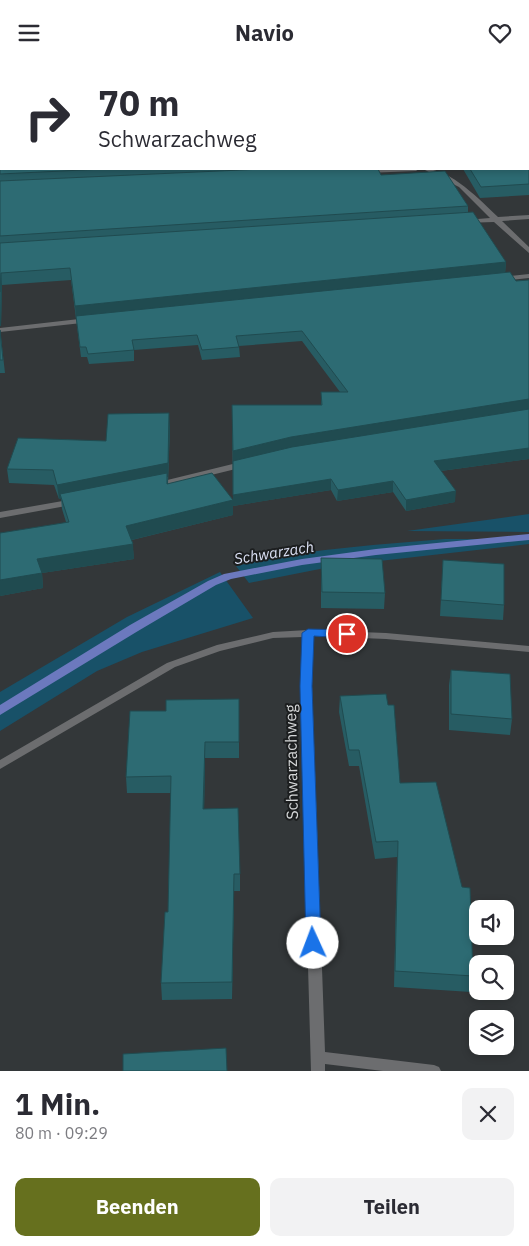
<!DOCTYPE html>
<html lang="de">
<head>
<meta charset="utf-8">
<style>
  body { margin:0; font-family:"IBM Plex Sans",sans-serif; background:#f2f2f3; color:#2b2b33; height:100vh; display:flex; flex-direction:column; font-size:19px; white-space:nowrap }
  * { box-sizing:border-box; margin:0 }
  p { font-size:16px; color:#7c7c81 }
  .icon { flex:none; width:28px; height:28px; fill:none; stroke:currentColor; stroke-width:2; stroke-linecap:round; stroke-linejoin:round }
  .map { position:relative; height:1006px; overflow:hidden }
  .panel { display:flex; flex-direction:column; background:#fff; flex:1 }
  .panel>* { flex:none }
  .banner { position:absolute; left:0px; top:0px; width:530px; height:105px; box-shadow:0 2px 8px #0003; background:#fff; color:#2b2b33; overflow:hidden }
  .tools { position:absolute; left:469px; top:835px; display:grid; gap:10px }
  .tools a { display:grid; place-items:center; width:45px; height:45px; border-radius:10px; background:#fff; box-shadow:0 2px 8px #0003; font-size:25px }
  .pin { position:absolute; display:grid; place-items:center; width:42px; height:42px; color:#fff; margin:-21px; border:2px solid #fff; border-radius:50%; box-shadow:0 1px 5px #0007 }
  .me { position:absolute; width:55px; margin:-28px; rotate:358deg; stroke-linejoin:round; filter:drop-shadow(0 0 4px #0008) }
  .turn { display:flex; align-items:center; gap:18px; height:105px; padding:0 15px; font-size:22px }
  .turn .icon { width:65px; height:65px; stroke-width:2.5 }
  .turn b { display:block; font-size:35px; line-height:42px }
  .round { display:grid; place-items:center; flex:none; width:52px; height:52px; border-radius:10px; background:#f2f2f3 }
  .headline { display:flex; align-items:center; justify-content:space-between; height:85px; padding:0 15px }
  h1 { font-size:30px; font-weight:700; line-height:38px }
  .button { display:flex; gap:10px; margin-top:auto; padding:10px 15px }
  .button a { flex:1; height:58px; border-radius:10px; background:#66701e; color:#fff; font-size:20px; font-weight:700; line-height:58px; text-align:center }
  .button a+a { background:#f2f2f3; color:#2b2b33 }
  header { display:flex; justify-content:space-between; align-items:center; height:65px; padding:0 15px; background:#fff; font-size:22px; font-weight:700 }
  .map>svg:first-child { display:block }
</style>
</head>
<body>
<header><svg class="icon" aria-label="menu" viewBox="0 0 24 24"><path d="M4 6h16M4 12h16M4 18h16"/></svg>Navio<svg class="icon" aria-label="heart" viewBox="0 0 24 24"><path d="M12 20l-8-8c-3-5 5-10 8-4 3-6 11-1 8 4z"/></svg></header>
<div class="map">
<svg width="529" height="1006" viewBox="0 0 529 1006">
  <rect width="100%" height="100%" fill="#333739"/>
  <path fill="#185168" d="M529,449V467L407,466Z
    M445,474H529V479L335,501L249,518L236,501C304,484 375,480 445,474Z
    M220,507L253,553L142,587L97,606L0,666V627L127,552Z"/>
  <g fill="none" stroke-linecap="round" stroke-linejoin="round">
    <path fill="#6c79be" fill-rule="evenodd" d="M529,469V475L376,490L302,500L231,514L216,520L138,566L0,650V640L130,560L208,516L224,509L302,494L376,484Z"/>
    <path fill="#6c6d6f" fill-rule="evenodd" d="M160,0H166L167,1H161Z
      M374,104H419L416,106L366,108L363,106Z
      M423,104C449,102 480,135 498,152L529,150V154L502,156L529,182V188L494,157L463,158V156L465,155L490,153L459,122Z
      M529,209V213L501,216L497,214L501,212Z
      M88,253L92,255L91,257L0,267V263Z
      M245,396L248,397L250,399L248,401L154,424L149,421L151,419Z
      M74,434L79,437L77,439L0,453V447Z
      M308,565L386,568L529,581V587L386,574L313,571L312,621L325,987L434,1000L439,1002L441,1006H383L325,999V1006H311L300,621L303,572L273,573L220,586L175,602L0,704V695L167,598L217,580L273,567Z"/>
  </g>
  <path fill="#275c63" d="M0,0H132L1,104H378L381,110L468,141V148L506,197L505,208L516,216L529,215V394L441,406L455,437L406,446L393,427L337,436L331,425L233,441L232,340H321V327H340L302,276L239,281L240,292L202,295L198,280L134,285V296L89,299L87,292H81L71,215L2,220L1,261H0Z
    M343,0H529V130L480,133L463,104H529V1H344Z
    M0,264L5,308H0Z
    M170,362L168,419L233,435V450L132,475L134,494L42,508L43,523L0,531L66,457L62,444L61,434H59L54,420L9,418L7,404L106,376Z
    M321,493L385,528L384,544L321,543Z
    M443,495L504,540L503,555L440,551Z
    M451,605L512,654L510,670L449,665V620Z
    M340,631L400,718L473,911L471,927L394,922L397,792L375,794L359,701H349L339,647Z
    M239,634V693H205L204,744L240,809V826H234L232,934L162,935L161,918L168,847L171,728H127L126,712L166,646Z"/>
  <path fill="#204b50" d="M506,197L505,210L76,253L75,241Z
    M1,208L2,220L1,261H0Z
    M529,334V345L233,397V386L291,372Z
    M169,348L170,362L168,412H167L168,422L60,429L61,434H59L57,420Z
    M529,383V394L433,407L434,396Z
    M331,414V425L233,441V430Z
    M393,416V427L337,436L338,425Z
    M456,426L455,437L406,446V435Z
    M233,435V450L127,476L126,461Z
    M133,479L134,494L42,508L43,523L0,531V515L37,494Z
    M205,677V693L204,760L203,744Z
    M234,809V826L232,934V917Z"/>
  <path fill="#2d6b73" stroke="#204b50" d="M0,0H132V1H1V104H103L0,109V51H1V45H0Z
    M352,0H529V119L481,122L470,104H529V1H353Z
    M263,104H378L381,110L445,106L468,141L0,171V116Z
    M473,147L506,197L75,241L70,203L1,208L0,227V178Z
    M510,207L516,216L529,215V334L291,372L233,386L232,340H322L321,327H348L302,266L236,271L239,282L202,285L197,270L132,275L134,285L88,289L86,282H80L76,251Z
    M0,265L3,295H0Z
    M529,344V383L434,396L456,426L406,435L393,416L338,425L331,414L233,430V396L292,382Z
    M169,348L168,398L57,420L53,405L7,404L18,373L106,376L108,349Z
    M167,408V419L212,408L233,435L126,461L133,479L37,494L42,508L0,515V468L69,457L60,429Z
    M321,493L382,494L385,528L322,527Z
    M443,495L504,499V540L441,535Z
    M451,605L510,609L512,654L451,649Z
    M386,629L388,640H394L400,718L436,717L462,822L470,823L473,911L395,906L398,776L376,777L359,685H349L340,631Z
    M239,634V677H205L203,744L238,743L240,809H234L232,917L161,918L165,847H168L171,711L126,712L130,646H166V635Z
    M226,983L227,1006H123V989Z"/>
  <path fill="#1a73e8" stroke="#114b97" d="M308,564L347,565L353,569L347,573L314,571L312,621L321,878L319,882L313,884L308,882L306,878L300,621L302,568Z"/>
  <g text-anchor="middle" stroke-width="4" stroke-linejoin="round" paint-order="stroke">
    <g font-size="15" font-style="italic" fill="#dbe0f4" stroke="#1c1e1f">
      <text transform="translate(274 488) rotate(-9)" y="5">Schwarzach</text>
    </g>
    <g font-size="16" fill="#d4d6d7" stroke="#1c1e1f">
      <text transform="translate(291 697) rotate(-91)" y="6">Schwarzachweg</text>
    </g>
  </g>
</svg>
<div class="tools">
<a><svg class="icon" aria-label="sound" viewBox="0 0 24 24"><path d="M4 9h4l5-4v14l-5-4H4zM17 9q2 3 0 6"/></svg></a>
<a><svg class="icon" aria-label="search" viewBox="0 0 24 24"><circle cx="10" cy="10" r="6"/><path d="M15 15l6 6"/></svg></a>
<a><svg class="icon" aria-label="layers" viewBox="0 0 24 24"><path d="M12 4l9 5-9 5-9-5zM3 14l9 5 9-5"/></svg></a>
</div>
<div class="pin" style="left:347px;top:569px;background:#d93025"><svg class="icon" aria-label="arrive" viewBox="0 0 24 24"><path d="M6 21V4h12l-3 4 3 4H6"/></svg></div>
<svg class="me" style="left:313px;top:878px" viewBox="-20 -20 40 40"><circle r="19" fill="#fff"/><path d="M0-13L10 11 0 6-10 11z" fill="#1a73e8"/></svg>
<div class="banner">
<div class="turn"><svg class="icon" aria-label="right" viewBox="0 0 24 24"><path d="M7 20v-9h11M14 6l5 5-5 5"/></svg><div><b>70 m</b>Schwarzachweg</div></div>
</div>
</div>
<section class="panel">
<div class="headline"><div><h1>1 Min.</h1><p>80 m · 09:29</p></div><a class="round"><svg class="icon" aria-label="close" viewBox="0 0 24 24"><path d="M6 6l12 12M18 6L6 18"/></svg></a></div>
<div class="button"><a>Beenden</a><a>Teilen</a></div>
</section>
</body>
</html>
